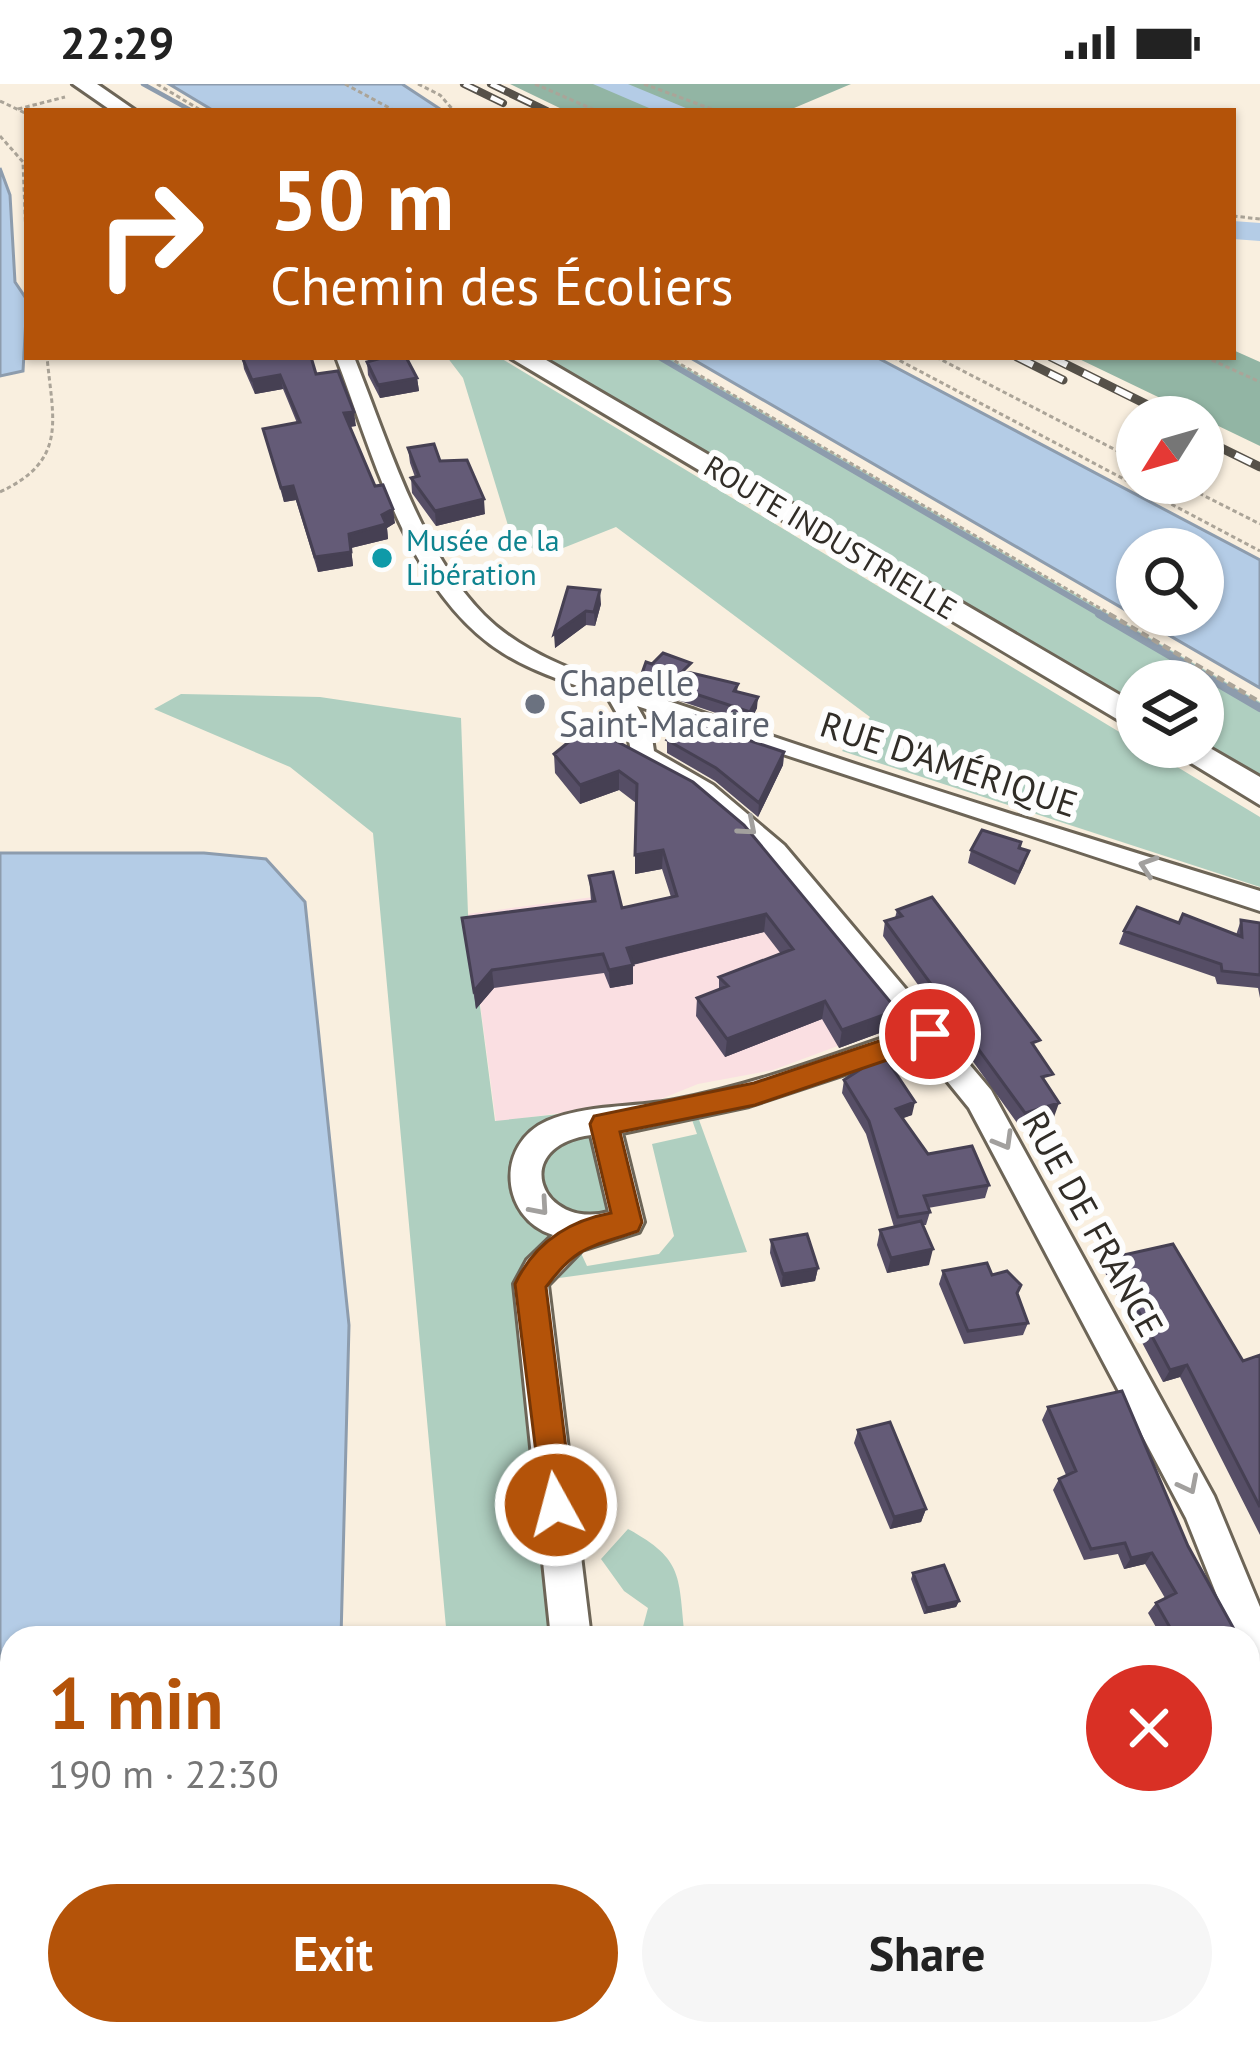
<!DOCTYPE html>
<html lang="en">
<head>
<meta charset="utf-8">
<style>
  body { margin:0; font-family:"PT Sans",sans-serif; background:#f6f6f6; color:#222; height:100vh; display:flex; flex-direction:column; font-size:45px; white-space:nowrap }
  * { box-sizing:border-box; margin:0 }
  p { font-size:39px; color:#767676 }
  .icon { flex:none; width:66px; height:66px; fill:none; stroke:currentColor; stroke-width:2; stroke-linecap:round; stroke-linejoin:round }
  .map { position:relative; flex:1; overflow:hidden }
  .drawer { position:absolute; left:0px; top:1542px; width:1260px; height:420px; display:flex; flex-direction:column; background:#fff; border-radius:36px 36px 0 0; box-shadow:0 3px 9px #0004 }
  .drawer>* { flex:none }
  .banner { position:absolute; left:24px; top:24px; width:1212px; height:252px; border-radius:0px; box-shadow:0 3px 9px #0004; background:#b45309; color:#fff; overflow:hidden }
  .needle { width:78px; rotate:233deg }
  .buttons { position:absolute; left:1116px; top:312px; display:grid; gap:24px }
  .buttons a { display:grid; place-items:center; width:108px; height:108px; border-radius:50%; background:#fff; box-shadow:0 3px 9px #0004; font-size:60px }
  .pin { position:absolute; display:grid; place-items:center; width:102px; height:102px; color:#fff; margin:-51px; border:6px solid #fff; border-radius:50%; box-shadow:0 3px 12px #0007 }
  .me { position:absolute; width:132px; margin:-66px; rotate:353deg; stroke-linejoin:round; filter:drop-shadow(0 0 9px #0008) }
  .turn { display:flex; align-items:center; gap:42px; height:252px; padding:0 48px; font-size:54px }
  .turn .icon { width:156px; height:156px; stroke-width:2.5 }
  .turn b { display:block; font-size:84px; line-height:102px }
  .round { display:grid; place-items:center; flex:none; width:126px; height:126px; border-radius:63px; background:#f6f6f6 }
  .overview { display:flex; align-items:center; justify-content:space-between; height:204px; padding:0 48px }
  h1 { font-size:72px; font-weight:800; line-height:90px; color:#b45309 }
  .action { display:flex; gap:24px; margin-top:auto; padding:24px 48px }
  .action a { flex:1; height:138px; border-radius:72px; background:#b45309; color:#fff; font-size:48px; font-weight:800; line-height:138px; text-align:center }
  .action a+a { background:#f6f6f6; color:#222 }
  .status { display:flex; justify-content:space-between; align-items:center; height:84px; padding:0 60px; background:#fff; direction:ltr }
  .status svg { height:33px; fill:currentColor }
  .map>svg:first-child { display:block }
</style>
</head>
<body>
<div class="status"><b>22:29</b><svg viewBox="0 0 49 12"><path d="M0 12V9h3v3zM5 12V6h3v6zM10 12V3h3v9zM15 12V0h3v12zM26 1h20v11H26zM47 4h2v5h-2z"/></svg></div>
<div class="map">
<svg width="1260" height="1962" viewBox="0 0 1260 1962">
  <rect width="100%" height="100%" fill="#f9efdf"/>
  <path fill="#fadfe2" d="M783,800L900,939L773,986L698,1000L661,1015L496,1038L468,830L608,811L624,859Z"/>
  <path fill="#afcfc0" d="M447,273H499L1260,733V803L842,667L870,633L616,443L553,468L514,461L463,294Z
    M522,273H668L1260,618V709L1203,663V597H1137V636Z
    M181,610L320,613L461,634L468,830L495,1037L569,1029L572,1042L604,1040L628,1138L580,1167L587,1182L659,1170L674,1152L652,1060L697,1050L691,1033H698L747,1168L552,1195L547,1174L554,1554H447L373,749L290,683L154,625Z
    M628,1445C685,1476 678,1493 685,1554H640L648,1524L624,1507L601,1475Z
    M573,1950H726V1962H558Z"/>
  <path fill="#92b5a4" d="M510,0H851L787,27H566Z
    M1233,266L1260,278V362L1075,273H1233Z"/>
  <path fill="#b4cce6" stroke="#8d9cad" stroke-width="3" fill-rule="evenodd" d="M169,0H402L443,27H214Z
    M0,84L10,111L15,198L27,216L23,287L0,292Z
    M689,273H876L1260,476V604ZM1137,465H1203V531H1137Z
    M0,769H204L266,775L305,818L349,1241L341,1554H12V1766L0,1767Z"/>
  <g fill="none" stroke-linecap="round" stroke-linejoin="round">
    <path stroke="#8d9cad" stroke-width="4.5" d="M143,0L192,27"/>
    <path stroke="#8d9cad" stroke-width="6" d="M659,273L1105,533"/>
    <path stroke="#8d9cad" stroke-width="8" d="M1099,530L1260,624"/>
    <path fill="#b4cce6" fill-rule="evenodd" d="M593,0H628L693,27H656Z
      M1233,137L1260,139V157L1233,155Z"/>
    <g stroke="#6d6557" stroke-width="6">
      <path id="minor" d="M336,273H354C389,359 418,464 484,531C539,586 627,602 698,627C884,692 1072,749 1260,807V827L637,622L651,647L654,667L713,701L784,761L991,1006L1214,1412L1260,1523V1591L1248,1586V1554H1234L1186,1434L969,1024L921,965L749,1022L622,1049L644,1138L639,1148L582,1166L548,1201L591,1554H551L514,1200L527,1176L553,1151C500,1134 495,1060 547,1037C586,1020 633,1024 675,1016C754,1001 830,972 906,946L766,773L695,713L633,677L627,647L607,612C572,600 535,589 503,569C408,509 374,372 336,273ZM591,1051L609,1128C540,1146 508,1062 591,1051Z
        M230,1950H334L329,1962H225Z
        M387,1950H446L441,1962H392Z"/>
    </g>
    <g stroke="#6d6557" stroke-width="6">
      <path id="secondary" d="M73,0H97L136,27H112Z
        M509,273H541L1137,621V647Z
        M1203,660L1260,693V721L1165,663Z"/>
    </g>
    <path stroke="#aba498" stroke-width="3" stroke-dasharray="4.5 3" stroke-linecap="butt" d="M157,0L202,27
      M345,0L395,27
      M418,0L440,11L454,27
      M535,0L597,27
      M644,0L717,27
      M0,17L27,30
      M18,25L65,13
      M0,52L23,78L27,177
      M1233,132L1260,135
      M668,273L1115,533
      M893,273L1260,467
      M936,273L1137,377
      M1205,273L1260,298
      M1179,399L1260,440
      M0,408C68,376 53,337 47,273"/>
    <path stroke="#aba498" stroke-width="4.5" stroke-dasharray="8 4.5" stroke-linecap="butt" d="M1109,530L1260,618"/>
    <use href="#minor" fill="#fff" fill-rule="evenodd"/>
    <use href="#secondary" fill="#fff" fill-rule="evenodd"/>
    <g stroke="#565149" stroke-width="8">
      <path id="rail-far1" d="M464,0L503,19
        M491,0L547,27"/>
    </g>
    <g stroke="#565149" stroke-width="9">
      <path id="rail" d="M1017,273L1063,296
        M1051,273L1172,333
        M1203,355L1260,383"/>
    </g>
    <use href="#rail-far1" stroke="#fdfdfd" stroke-width="4.5" stroke-dasharray="15" stroke-linecap="butt"/>
    <use href="#rail" stroke="#fdfdfd" stroke-width="6" stroke-dasharray="18" stroke-linecap="butt"/>
  </g>
  <path fill="#564e66" d="M242,273L316,290L356,342L350,343L375,402L395,439L387,444L388,455L351,464L353,482L318,488L296,416L284,418L263,345L297,339L283,305L255,310L244,285Z
    M367,278L417,294L419,307L380,314L368,291Z
    M408,364L440,377L485,430L436,442L412,409L411,394L415,393L410,379Z
    M568,503L601,520L595,542L586,541L555,564Z
    M690,589L738,600L737,608L757,624L749,640L641,604V592Z
    M588,642L897,926L893,944L839,964L822,935L725,973L696,932L697,914L719,905V893L781,870L764,848L633,881V900L610,904L604,889L494,904L476,925L465,853L591,817L589,792L622,824L671,813L662,785L635,790L636,719L619,706L580,720L555,689L554,670Z
    M739,652L784,668L783,681L758,733L715,697L667,669V656Z
    M1019,764L1025,779L1015,801L968,779L971,766Z
    M897,826L1037,966L1054,1033L1020,1043L883,852L885,837L895,834Z
    M1241,836L1260,839V914L1258,904L1217,900L1215,893L1119,860L1124,847L1179,839L1236,851Z
    M857,979L912,1031L902,1034L928,1070L989,1101L985,1114L928,1124L930,1128L926,1141H923L929,1181L887,1189L877,1161L880,1146L894,1143L866,1050L842,1009L844,996L855,989Z
    M771,1156L818,1184L815,1197L781,1203L770,1169Z
    M1110,1174L1243,1277L1260,1271V1451L1180,1293L1163,1298L1104,1187Z
    M943,1187L992,1191L1017,1211L1028,1239L1023,1251L964,1260L939,1200Z
    M1048,1323L1188,1462L1235,1547L1229,1554H1162L1148,1529L1156,1519L1165,1514L1145,1480L1124,1485L1118,1470L1084,1476L1053,1406L1059,1395L1066,1391L1042,1336Z
    M858,1346L926,1425L921,1438L890,1445L854,1359Z
    M913,1489L959,1517L956,1523L924,1530L911,1495Z"/>
  <path fill="#464053" d="M280,291L283,305L255,310L252,296Z
    M417,294L419,307L380,314L378,301Z
    M354,328L356,342L346,343L344,329Z
    M293,402L296,416L284,418L281,404Z
    M484,415L485,430L436,442L435,427Z
    M393,425L395,439L387,444L388,455L351,464L353,482L318,488L315,473L349,450Z
    M600,506L601,520L595,542L594,528Z
    M586,527V541L555,564L554,550Z
    M758,613L757,624L749,640L750,628Z
    M784,668L783,681L758,733L759,719Z
    M619,687V706L580,720V701Z
    M663,766L662,785L635,790V771Z
    M766,830L764,848L627,882V864Z
    M633,881V900L610,904L609,886Z
    M492,886L494,904L476,925L474,907Z
    M825,917L822,935L725,973L727,955Z
    M897,926L893,944L839,964L842,946Z
    M915,1018L912,1031L893,1038L896,1025Z
    M1059,1019L1054,1033L1020,1043L1025,1029Z
    M933,1165L929,1181L887,1189L891,1174Z
    M818,1184L815,1197L781,1203L783,1190Z
    M1187,1281L1180,1293L1163,1298L1170,1286Z
    M926,1425L921,1438L890,1445L894,1433Z
    M1152,1469L1145,1480L1124,1485L1131,1474Z
    M959,1517L956,1523L924,1530L927,1524Z"/>
  <path fill="#645b77" stroke="#464053" stroke-width="3" d="M242,273H311L316,290L338,287L354,328L344,329L375,402L383,401L393,425L382,431L386,440L349,450L351,468L315,473L293,402L281,404L263,345L300,338L280,291L252,296Z
    M385,273H406L417,294L378,301L367,278Z
    M434,360L440,377L467,376L484,415L435,427L411,394L419,392L408,364Z
    M568,503L600,506L594,528L586,527L554,550Z
    M663,569L691,579L683,587L738,600L734,607L758,613L750,628L641,592L646,578L652,580Z
    M692,631L739,646L736,652L784,668L759,719L716,684L667,656Z
    M588,642L693,698L744,741L897,926L842,946L825,917L727,955L697,914L728,902L719,893L793,865L766,830L627,864L633,881L609,886L603,870L492,886L474,907L462,834L595,817L589,792L613,788L622,824L677,812L663,766L635,771L637,700L619,687L580,701L554,670Z
    M982,746L1021,758L1019,764L1029,767L1019,788L971,766Z
    M932,813L1040,956L1032,959L1053,990L1042,993L1059,1019L1025,1029L885,837L902,832L897,826Z
    M1137,823L1179,839L1183,830L1242,853L1241,836L1260,839V891L1222,887L1221,880L1124,847Z
    M883,970L915,1018L896,1025L928,1070L972,1062L989,1101L924,1112L930,1128L898,1133L869,1037L844,996L861,985L857,979Z
    M921,1137L933,1165L891,1174L880,1146Z
    M807,1150L818,1184L783,1190L771,1156Z
    M1173,1160L1243,1277L1260,1271V1423L1187,1281L1170,1286L1110,1174Z
    M987,1179L992,1191L1007,1187L1021,1201L1017,1209L1028,1239L968,1247L943,1187Z
    M1122,1307L1188,1462L1235,1547L1216,1554H1176L1156,1519L1176,1509L1152,1469L1131,1474L1125,1459L1091,1465L1059,1395L1076,1387L1048,1323Z
    M890,1338L926,1425L894,1433L858,1346Z
    M944,1481L959,1517L927,1524L913,1489Z
    M1248,1614L1260,1636V1674L1248,1679Z
    M1248,1720H1257L1260,1739V1860L1256,1859V1871L1248,1869Z"/>
  <defs><path id="oneway-chevron" d="M-2-3.5L2.5 0L-2 3.5" fill="none" stroke-width="1.6" stroke-linecap="round" stroke-linejoin="round" transform="scale(3)"/></defs>
  <g stroke="#a2a09e">
    <use href="#oneway-chevron" transform="translate(748 743) rotate(41)"/>
    <use href="#oneway-chevron" transform="translate(1148 782) rotate(-162)"/>
    <use href="#oneway-chevron" transform="translate(1004 1057) rotate(60)"/>
    <use href="#oneway-chevron" transform="translate(540 1123) rotate(49)"/>
    <use href="#oneway-chevron" transform="translate(1189 1401) rotate(63)"/>
  </g>
  <path fill="#b45309" stroke="#753606" stroke-width="3" d="M930,940L944,950L940,958L755,1021L620,1048L642,1138L638,1147C592,1163 578,1160 546,1203L573,1421L568,1433L556,1438L544,1433L515,1200C534,1160 568,1137 611,1129L590,1040L594,1032L754,999Z"/>
  <circle fill="#0f9aa8" stroke="#fdfdfd" stroke-width="4.5" cx="382" cy="474" r="12"/>
  <circle fill="#6b7280" stroke="#fdfdfd" stroke-width="4.5" cx="535" cy="620" r="12"/>
  <g text-anchor="middle" stroke-width="12" stroke-linejoin="round" paint-order="stroke">
    <g font-size="30" fill="#312d27" stroke="#fdfdfd">
      <text transform="translate(830 454) rotate(31)" y="10">ROUTE INDUSTRIELLE</text>
    </g>
    <g font-size="30" fill="#0d838f" stroke="#fdfdfd" text-anchor="start">
      <text x="406" y="467">Musée de la<tspan x="406" dy="34">Libération</tspan></text>
    </g>
    <g font-size="36" fill="#5b616d" stroke="#fdfdfd" text-anchor="start">
      <text x="559" y="612">Chapelle<tspan x="559" dy="41">Saint-Macaire</tspan></text>
    </g>
    <g font-size="36" fill="#312d27" stroke="#fdfdfd">
      <text transform="translate(949 680) rotate(18)" y="13">RUE D'AMÉRIQUE</text>
      <text transform="translate(1093 1140) rotate(61)" y="13">RUE DE FRANCE</text>
    </g>
  </g>
</svg>
<div class="buttons">
<a><svg class="needle" viewBox="-14 -14 28 28"><path d="M0-13l5 13h-10z" fill="#e53935"/><path d="M0 13l5-13h-10z" fill="#767676"/></svg></a>
<a><svg class="icon" aria-label="search" viewBox="0 0 24 24"><circle cx="10" cy="10" r="6"/><path d="M15 15l6 6"/></svg></a>
<a><svg class="icon" aria-label="layers" viewBox="0 0 24 24"><path d="M12 4l9 5-9 5-9-5zM3 14l9 5 9-5"/></svg></a>
</div>
<div class="pin" style="left:930px;top:950px;background:#d93025"><svg class="icon" aria-label="arrive" viewBox="0 0 24 24"><path d="M6 21V4h12l-3 4 3 4H6"/></svg></div>
<svg class="me" style="left:556px;top:1421px" viewBox="-20 -20 40 40"><circle r="17" fill="#b45309" stroke="#fff" stroke-width="3"/><path d="M0-11L8 9 0 5-8 9z" fill="#fff"/></svg>
<div class="banner">
<div class="turn"><svg class="icon" aria-label="right" viewBox="0 0 24 24"><path d="M7 20v-9h11M14 6l5 5-5 5"/></svg><div><b>50 m</b>Chemin des Écoliers</div></div>
</div>
<section class="drawer">
<div class="overview"><div><h1>1 min</h1><p>190 m · 22:30</p></div><a class="round" style="background:#d93025;color:#fff"><svg class="icon" aria-label="close" viewBox="0 0 24 24"><path d="M6 6l12 12M18 6L6 18"/></svg></a></div>
<div class="action"><a>Exit</a><a>Share</a></div>
</section>
</div>
</body>
</html>
